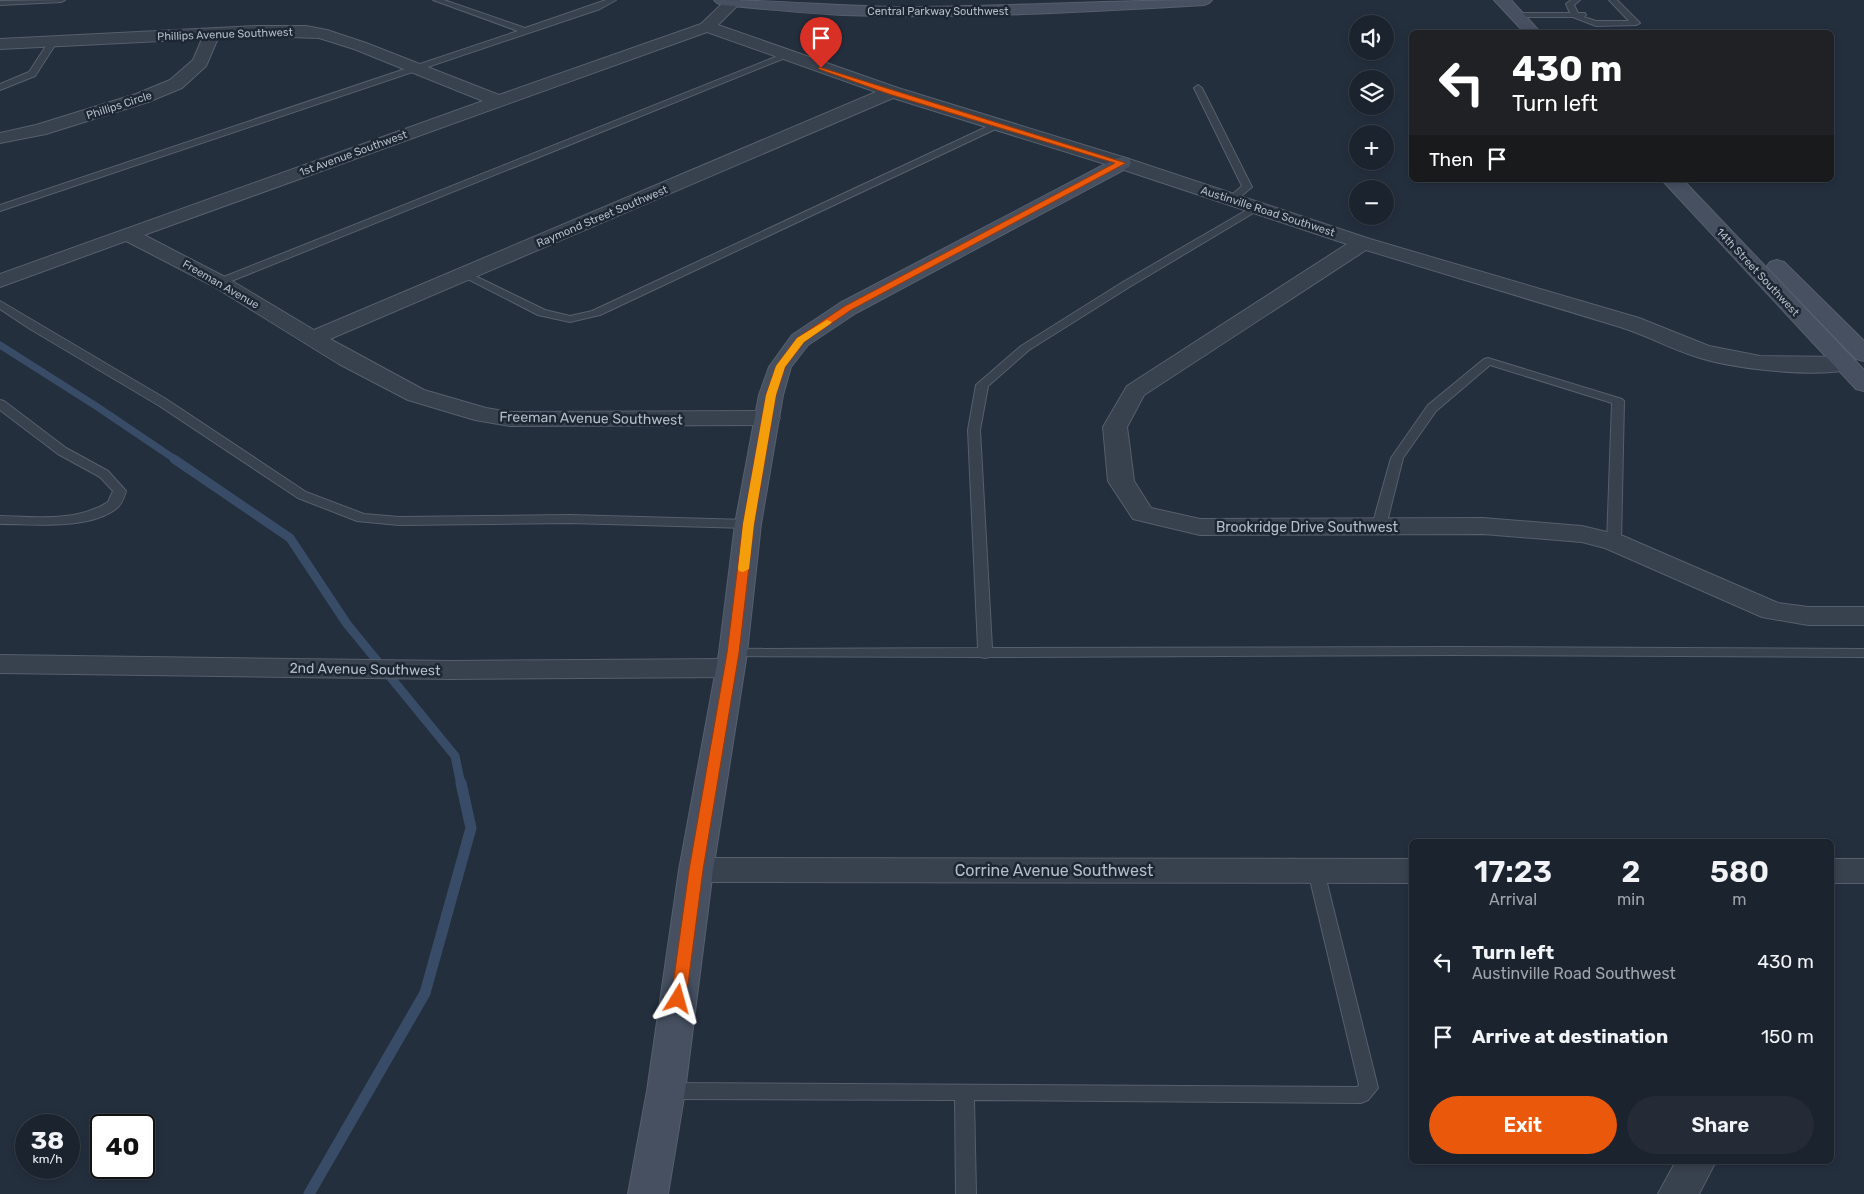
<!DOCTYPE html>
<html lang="en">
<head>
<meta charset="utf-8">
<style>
  body { margin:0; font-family:Rubik,sans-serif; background:#242b36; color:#f1f3f6; height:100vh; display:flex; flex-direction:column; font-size:19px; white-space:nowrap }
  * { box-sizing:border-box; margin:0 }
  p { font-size:16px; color:#a0a4aa }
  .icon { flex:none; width:28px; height:28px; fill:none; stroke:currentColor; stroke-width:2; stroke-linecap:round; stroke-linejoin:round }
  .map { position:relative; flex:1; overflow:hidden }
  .sheet { position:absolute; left:1409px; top:839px; width:425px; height:325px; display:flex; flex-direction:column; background:#1b232e; border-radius:8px; box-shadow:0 2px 8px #0003,0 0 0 1px #39404a }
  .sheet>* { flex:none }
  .banner { position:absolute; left:1409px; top:30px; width:425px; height:152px; border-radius:8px; box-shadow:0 2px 8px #0003,0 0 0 1px #39404a; background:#202124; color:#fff; overflow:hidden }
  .controls { position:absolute; left:1349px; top:15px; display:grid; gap:10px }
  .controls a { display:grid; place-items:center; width:45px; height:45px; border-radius:50%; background:#1b232e; box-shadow:0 2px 8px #0003,0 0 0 1px #39404a; font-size:25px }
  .speed { position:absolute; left:15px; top:1114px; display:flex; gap:10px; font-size:25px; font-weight:700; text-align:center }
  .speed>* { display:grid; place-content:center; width:65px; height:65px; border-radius:50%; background:#1b232e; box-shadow:0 2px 8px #0003,0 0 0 1px #39404a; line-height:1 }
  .speed small { font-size:12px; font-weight:400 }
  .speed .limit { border:2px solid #111; border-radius:8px; background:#fff; color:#111 }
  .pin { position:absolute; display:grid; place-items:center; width:42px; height:42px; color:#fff; margin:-51px -21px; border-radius:50% 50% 50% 0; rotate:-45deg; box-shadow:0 0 5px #0007 }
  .pin .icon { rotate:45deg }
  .me { position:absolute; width:55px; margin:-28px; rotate:8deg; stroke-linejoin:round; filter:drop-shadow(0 0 4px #0008) }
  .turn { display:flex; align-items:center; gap:18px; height:105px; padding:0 20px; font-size:22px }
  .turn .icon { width:65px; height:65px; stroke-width:2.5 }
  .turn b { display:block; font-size:35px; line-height:42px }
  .then { display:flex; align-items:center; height:48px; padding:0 20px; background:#0003; gap:10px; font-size:19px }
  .eta { display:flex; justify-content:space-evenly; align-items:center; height:85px; text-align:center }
  .eta b { font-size:30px; font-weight:600; line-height:35px }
  .primary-button { display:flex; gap:10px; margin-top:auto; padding:10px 20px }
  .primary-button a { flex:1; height:58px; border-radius:30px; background:#ea580c; color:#fff; font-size:20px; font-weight:600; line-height:58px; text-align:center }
  .primary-button a+a { background:#242b36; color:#f1f3f6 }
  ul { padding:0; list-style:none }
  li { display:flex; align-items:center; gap:15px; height:75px; padding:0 20px }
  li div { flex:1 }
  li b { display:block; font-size:19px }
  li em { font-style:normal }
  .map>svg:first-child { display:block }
</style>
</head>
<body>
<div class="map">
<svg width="1864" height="1194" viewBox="0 0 1864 1194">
  <rect width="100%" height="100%" fill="#242f3e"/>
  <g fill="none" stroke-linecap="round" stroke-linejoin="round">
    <path stroke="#394c67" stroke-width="7" d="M0,345L96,406L176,460"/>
    <path stroke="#394c67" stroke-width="9" d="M174,459L290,538L347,624L455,756L461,785"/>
    <path stroke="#394c67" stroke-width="11" d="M309,1194L425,993L471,828L461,783"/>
    <g stroke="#565f6c" stroke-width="2">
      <path id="lane" d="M65,0L61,2L0,5V1Z
        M433,0H444L525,28L606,0H616L600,9L0,211V205L518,31Z
        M1571,0H1580L1574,5L1578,13H1585L1586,15L1584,17L1596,21H1629L1609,0H1617L1640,23L1636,25L1596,26L1573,17H1517L1513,15L1517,13H1570L1566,4Z
        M50,40L57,42L35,76L0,90V84L29,72Z
        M783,54L790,56L224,284H216L215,282L216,280Z
        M1198,85L1202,88L1252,187L1235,201L1232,202L1227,199L1242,186L1194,88Z
        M997,122L1001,125L1000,127L600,315L570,322L538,315L460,275L461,273H469L545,310L570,316L592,311Z
        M1257,204L1262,207L1260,209L1131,286L1029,350L988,386L980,430L992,648L1451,647L1864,649V657L1451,655L990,657L985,658L980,657L728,656L726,653L728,650L733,649L978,648L968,430L976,385L1021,346L1123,282Z
        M0,301L166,399L306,492L364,514L399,517L570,515L748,520L755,524L748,528L570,523L399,525L357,521L298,498L158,405L30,329L0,309Z
        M1488,358L1622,399L1624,401L1621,542L1619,545H1609L1607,542L1612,403L1490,365L1436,411L1403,458L1386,526L1379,530L1374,529L1372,526L1391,458L1428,405L1484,359Z
        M0,400L4,401L66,448L108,471L126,491C124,497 122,504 117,508C91,530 32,524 0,524V516C35,517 77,522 108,502L113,491L100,477L58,454L0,410Z
        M1316,865L1322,867L1324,871L1378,1088L1368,1100L1361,1103L974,1100L976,1194H956L955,1100L666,1099L659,1096L657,1091L659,1086L666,1083L1357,1087L1359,1085L1308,871L1310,867Z"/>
    </g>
    <g stroke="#565f6c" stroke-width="2">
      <path id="street" d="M726,0H739L741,2L718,25L898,88L1129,159L1370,239L1639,318L1709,346L1760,356L1844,357L1852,359L1855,364L1852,369C1815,378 1731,369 1694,356C1669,348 1646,335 1620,327C1536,301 1451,276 1366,250L1144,395L1127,427L1134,481L1151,508L1200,519L1483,518L1582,526L1623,536L1778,603L1808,607H1864V625H1808L1762,617L1605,548L1582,542L1483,534L1200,535L1133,519L1108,481L1103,427L1127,386L1347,244L1115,167L893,98L330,339L424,390L486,408L510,412L768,411L776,413L780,418L776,423L768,425L510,426L475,420L408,400L339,364L213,286L126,241L0,287V274L483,101L354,49L319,38L257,36L218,38L206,66L182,88L148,102L46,134L0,143V133L36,125L136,94L170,80L193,60L202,39L0,49V39L257,26H306L327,30L366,43L499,95L701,24ZM707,32L876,92L314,330L227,278L144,235Z
        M0,655L450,661L730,659L740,662L744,668L740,674L730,677L450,679L0,673Z
        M696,858L1411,859V883L696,882L684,878L679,870L684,862Z
        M1831,859H1864V883H1831Z
        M1676,1161H1716L1699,1194H1658Z"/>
    </g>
    <g stroke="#565f6c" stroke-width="2">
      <path id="secondary" d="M714,0C778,0 841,7 904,7C1007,7 1109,0 1212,0L1209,3L1204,5C1084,12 964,19 843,15C803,13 762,9 722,5L717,3Z
        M1494,0H1511L1540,32H1524Z
        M1122,157L1129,159L1131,163L1129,167L856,313L808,345L791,367L783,395L761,524L747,653L713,870L685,1091L668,1194H628L647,1091L679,870L719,653L735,524L759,395L769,367L792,335L840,303L1115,159Z
        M1662,180H1683L1864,370V391L1856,389Z
        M1777,260L1784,262L1864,341V361L1856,359L1770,270L1767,266L1770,262Z"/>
    </g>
    <use href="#lane" fill="#38414e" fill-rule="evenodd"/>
    <use href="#street" fill="#38414e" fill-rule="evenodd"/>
    <use href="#secondary" fill="#465061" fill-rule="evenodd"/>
  </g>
  <path fill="#ea580c" stroke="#983908" d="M819,67L1126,163L851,310L804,342L785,367L776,395L754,524L739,653L703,870L686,999L683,1003L678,1004L673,1003L671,999L689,870L727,653L743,524L766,395L776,366L797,338L845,306L1115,163L889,94L819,69Z"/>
  <path fill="#f59e0b" d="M827,320L832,322L830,324L804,342L785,367L776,395L754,524L749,569L743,572L739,571L738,569L743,524L766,395L776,366L797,338Z"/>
  <g text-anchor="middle" stroke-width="5" stroke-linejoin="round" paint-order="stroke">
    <g font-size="11" fill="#b4bcc9" stroke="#1d2633">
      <text x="938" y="15">Central Parkway Southwest</text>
      <text transform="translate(225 34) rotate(-2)" y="4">Phillips Avenue Southwest</text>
      <text transform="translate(119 105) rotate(-18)" y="4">Phillips Circle</text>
      <text transform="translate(353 153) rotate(-20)" y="4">1st Avenue Southwest</text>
      <text transform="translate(1268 211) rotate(18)" y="4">Austinville Road Southwest</text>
      <text transform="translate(602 216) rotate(-23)" y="4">Raymond Street Southwest</text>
      <text transform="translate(1758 272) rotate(47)" y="4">14th Street Southwest</text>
      <text transform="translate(221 284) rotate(30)" y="4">Freeman Avenue</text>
    </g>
    <g font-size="14" fill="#b4bcc9" stroke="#1d2633">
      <text transform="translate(591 418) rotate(1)" y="5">Freeman Avenue Southwest</text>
      <text x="1307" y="532">Brookridge Drive Southwest</text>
      <text transform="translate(365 669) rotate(1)" y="5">2nd Avenue Southwest</text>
    </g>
    <g font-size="16" fill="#b4bcc9" stroke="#1d2633">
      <text x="1054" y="876">Corrine Avenue Southwest</text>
    </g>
  </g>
</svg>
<div class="controls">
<a><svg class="icon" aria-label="sound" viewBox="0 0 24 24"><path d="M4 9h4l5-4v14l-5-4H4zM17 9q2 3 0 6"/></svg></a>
<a><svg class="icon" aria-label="layers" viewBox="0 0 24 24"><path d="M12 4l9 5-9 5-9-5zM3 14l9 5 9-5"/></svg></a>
<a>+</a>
<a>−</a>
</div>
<div class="speed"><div>38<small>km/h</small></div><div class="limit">40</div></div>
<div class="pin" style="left:821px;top:68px;background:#d93025"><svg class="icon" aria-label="arrive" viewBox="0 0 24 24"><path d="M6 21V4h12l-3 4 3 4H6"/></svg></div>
<svg class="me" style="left:678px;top:999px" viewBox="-20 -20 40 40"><path d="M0-17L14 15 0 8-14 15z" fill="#ea580c" stroke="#fff" stroke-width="4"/></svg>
<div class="banner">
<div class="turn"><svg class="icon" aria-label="left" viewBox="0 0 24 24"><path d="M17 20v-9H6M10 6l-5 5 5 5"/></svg><div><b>430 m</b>Turn left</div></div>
<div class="then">Then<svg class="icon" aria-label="arrive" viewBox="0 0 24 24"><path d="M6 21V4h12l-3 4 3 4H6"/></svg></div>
</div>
<section class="sheet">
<div class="eta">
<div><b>17:23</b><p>Arrival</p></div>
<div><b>2</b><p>min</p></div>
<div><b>580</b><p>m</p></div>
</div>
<ul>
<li><svg class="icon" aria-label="left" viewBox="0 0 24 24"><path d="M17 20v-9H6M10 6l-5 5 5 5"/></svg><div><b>Turn left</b><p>Austinville Road Southwest</p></div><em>430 m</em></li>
<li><svg class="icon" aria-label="arrive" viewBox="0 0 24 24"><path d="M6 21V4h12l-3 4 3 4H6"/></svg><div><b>Arrive at destination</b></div><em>150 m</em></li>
</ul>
<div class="primary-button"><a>Exit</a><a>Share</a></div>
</section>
</div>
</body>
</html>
